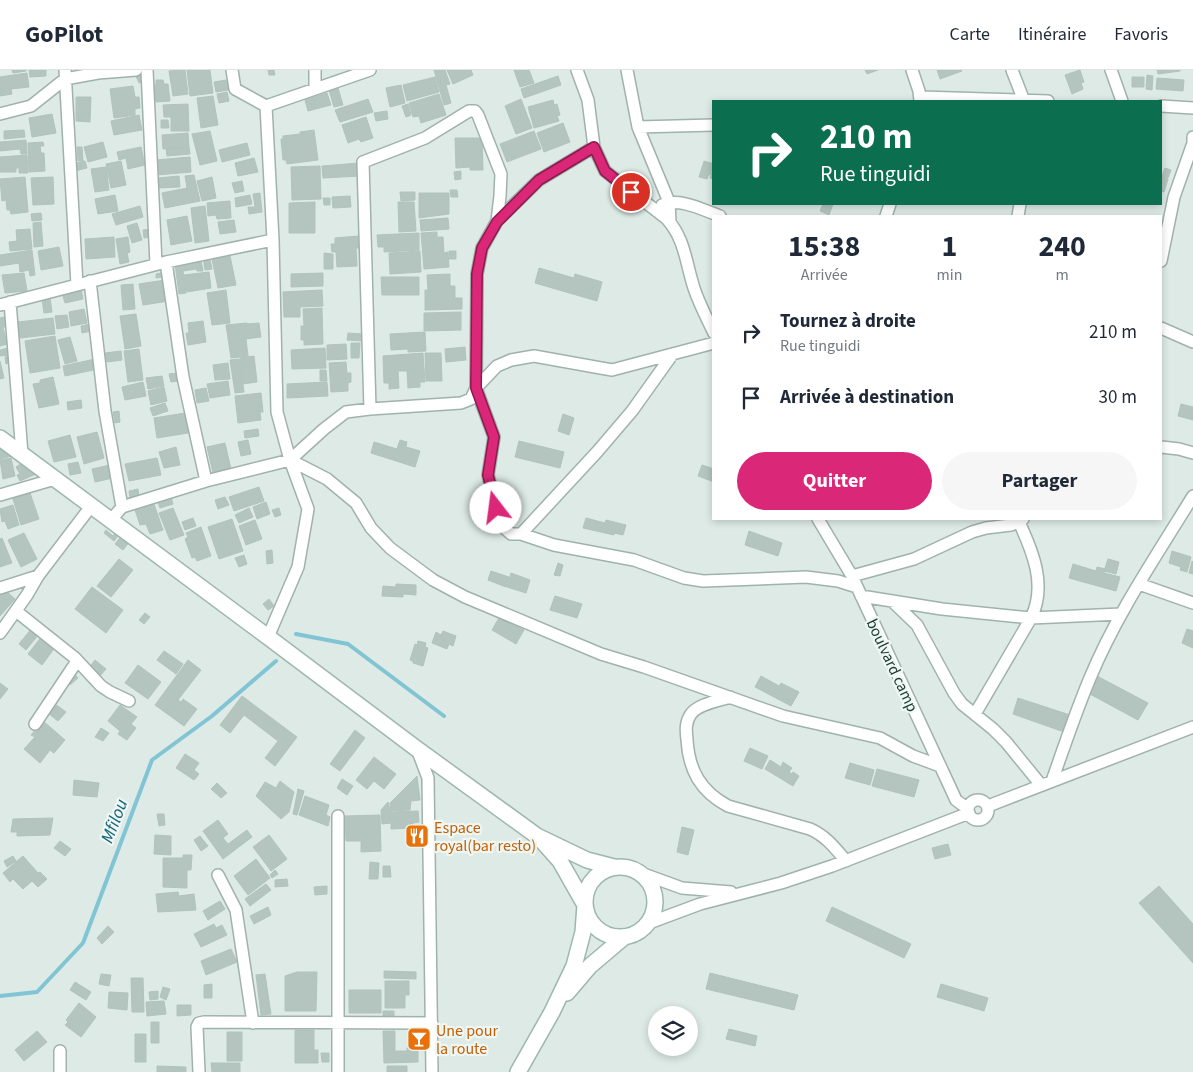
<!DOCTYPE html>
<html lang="fr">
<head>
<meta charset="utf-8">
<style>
  body { margin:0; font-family:"Source Sans 3",sans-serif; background:#f6f6f7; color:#1f2937; height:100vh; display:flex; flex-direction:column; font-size:19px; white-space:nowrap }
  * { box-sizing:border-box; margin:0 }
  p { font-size:16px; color:#747a83 }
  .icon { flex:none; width:28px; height:28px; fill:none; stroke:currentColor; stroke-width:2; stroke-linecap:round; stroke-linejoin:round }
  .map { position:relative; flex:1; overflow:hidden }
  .panel { position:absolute; left:712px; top:145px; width:450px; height:305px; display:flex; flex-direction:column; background:#fff; border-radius:0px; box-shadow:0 2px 8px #0003 }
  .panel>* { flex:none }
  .guide { position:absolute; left:712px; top:30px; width:450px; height:105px; border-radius:0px; box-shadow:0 2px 8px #0003; background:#0b6e4f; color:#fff; overflow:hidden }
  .buttons { position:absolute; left:648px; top:936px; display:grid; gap:10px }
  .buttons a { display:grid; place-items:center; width:50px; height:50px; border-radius:50%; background:#fff; box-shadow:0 2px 8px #0003; font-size:25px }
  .pin { position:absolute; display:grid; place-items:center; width:42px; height:42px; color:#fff; margin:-21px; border:2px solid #fff; border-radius:50%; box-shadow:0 1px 5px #0007 }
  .me { position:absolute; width:55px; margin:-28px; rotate:345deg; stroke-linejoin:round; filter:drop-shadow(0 0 4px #0008) }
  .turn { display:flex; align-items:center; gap:18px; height:105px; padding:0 25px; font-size:22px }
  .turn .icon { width:65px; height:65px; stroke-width:2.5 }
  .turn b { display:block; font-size:35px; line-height:42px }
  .eta { display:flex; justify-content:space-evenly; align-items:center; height:85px; text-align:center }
  .eta b { font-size:30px; font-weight:700; line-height:35px }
  .primary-button { display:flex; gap:10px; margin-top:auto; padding:10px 25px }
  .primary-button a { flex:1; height:58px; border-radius:30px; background:#db2777; color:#fff; font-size:20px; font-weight:700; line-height:58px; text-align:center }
  .primary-button a+a { background:#f6f6f7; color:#1f2937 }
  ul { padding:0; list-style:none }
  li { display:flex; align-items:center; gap:15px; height:65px; padding:0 25px }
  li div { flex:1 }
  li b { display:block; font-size:19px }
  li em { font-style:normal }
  header { display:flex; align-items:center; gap:30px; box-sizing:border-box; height:70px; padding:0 25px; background:#fff; border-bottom:1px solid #e0e1e3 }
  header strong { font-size:24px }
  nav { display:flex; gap:28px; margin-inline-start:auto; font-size:18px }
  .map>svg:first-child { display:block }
</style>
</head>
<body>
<header>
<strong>GoPilot</strong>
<nav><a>Carte</a><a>Itinéraire</a><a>Favoris</a></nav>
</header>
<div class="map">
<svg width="1193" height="1002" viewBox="0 0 1193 1002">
  <rect width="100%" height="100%" fill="#ddeae5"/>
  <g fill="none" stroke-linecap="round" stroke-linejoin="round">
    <path stroke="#81c4d4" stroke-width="4" d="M296,564L348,574L444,646
      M0,926L37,922L83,873L152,690L212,646L276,591"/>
  </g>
  <path fill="#b3c5be" stroke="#b0c4bc" d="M12,0H26V1L13,3Z
    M29,0H46V6L30,7Z
    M185,0L188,24L173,26L169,1Z
    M187,0H210L213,23L190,26Z
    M268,0H274L275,5H269Z
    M434,0H445L450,14L446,15L451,33L444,35Z
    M447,0H471L473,5L453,14Z
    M514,0H529L534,13L520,17Z
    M865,0H878L867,4Z
    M937,0H961L962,1L940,9Z
    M1080,0L1084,12L1081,13L1083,19L1072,24L1065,5Z
    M1157,0H1180V1L1158,4Z
    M142,2L145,11L139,13L135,4Z
    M27,3L29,17L11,19L12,24L0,26V7Z
    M1147,5L1153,6L1152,20L1146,19Z
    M558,6L561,15L524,28L521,19Z
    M435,7L439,22L407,31L403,15Z
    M1132,7H1144V17H1132Z
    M1157,8L1184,10L1183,21L1156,19Z
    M156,10H163L164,14H168L170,31L156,32L154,15H156Z
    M226,10L228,20L216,22L214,12Z
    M401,15L405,33L390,37L386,18Z
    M133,16L135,27H139L140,38L135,39V45L114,48L110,19Z
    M338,18L343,35L334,37L329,20Z
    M227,22L229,31L219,33L217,24Z
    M327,23L331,35L308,41L305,30Z
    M439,24L446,45L421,53L419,46L413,47L409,33Z
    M213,26L218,55L201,58L197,28Z
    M76,27H91L90,52L76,51Z
    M368,29L373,42L340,52L335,40Z
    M521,29L532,58L516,64L505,36Z
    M553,30L554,35L557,34L560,45L557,46L559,51L534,58L528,37Z
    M188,34L189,61H171V47H164L163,35Z
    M408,34L411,45L406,47L402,36Z
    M387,41L388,49L376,51L374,43Z
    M52,44L56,63L32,67L29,48Z
    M139,45L142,60L114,65L111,51Z
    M366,47L373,68L361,72L359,69L348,73L342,55Z
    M161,50H168L169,58H161Z
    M563,53L570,72L544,82L537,63Z
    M24,60L25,67L4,69V61Z
    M314,60L318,90L287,94L286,90H283L281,69H283V66L300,64V62Z
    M210,61L217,91L200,95L192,64Z
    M534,61L541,79L507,92L500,74Z
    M188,63L189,77L163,79L162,65Z
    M455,68H482L483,100H470V97L456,98Z
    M26,70L27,84H21L20,79L0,81V72Z
    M43,72L44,76H40L41,83H44L45,101L29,102L28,73Z
    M103,72L107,87L88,92L84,77Z
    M247,73L250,85L222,92L219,80Z
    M77,77H82L83,91H78Z
    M141,77L145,95L128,99L126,88L119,90L117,82Z
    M189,77L190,84L167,86L166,79Z
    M27,85L28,103H19V98H16V102H0V87Z
    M190,87L191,102L157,105L156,90Z
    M254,88L258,102L238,106L235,93Z
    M85,91L87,98L75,101L73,94Z
    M121,91L126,115L111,118L106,94Z
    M704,91L714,94V109L710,108L711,105L709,104L707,109L699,107Z
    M359,93L360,106L323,108L322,96Z
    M320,96L321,129L292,130L291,97Z
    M106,97L109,120L95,122L91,99Z
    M1165,98L1171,100L1168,108L1162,106Z
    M461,101V109L455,110L454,102Z
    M194,105L200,131L165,138L162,123L187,118L185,106Z
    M179,106L180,117L158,118V108Z
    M1161,106L1168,109L1164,122L1161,121Z
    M25,107L28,142L11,144L10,140H7L6,130L2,131L0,109Z
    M53,107L54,134L33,135L31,108Z
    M212,107L216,128L202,131L197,111Z
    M242,111L244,121L235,123L232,113Z
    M450,120H457L458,127H451Z
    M400,122H415V130L401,131Z
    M260,123L262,142L249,144L248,137H255L253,124Z
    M419,123H449V144L419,148Z
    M115,125L118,141L98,144L95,129Z
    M250,125L252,134L236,137L235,128Z
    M350,126L351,137L333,138L332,127Z
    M323,128H330V135H324Z
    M230,131L231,148L217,149L216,145L208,146L207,133Z
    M315,132V163H289V133Z
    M398,132H414L416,161L399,162Z
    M823,134H833L829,145L820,141Z
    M140,136L143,147L116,155L112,144Z
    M205,136L209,171L195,173L191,138Z
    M41,143L42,150L32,151L31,144Z
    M187,146L192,171L171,175L167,150Z
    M448,148L449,159L421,161L420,150Z
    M234,150L236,162L220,164L218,152Z
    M41,152L43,176L34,177L33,153Z
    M137,153L142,170L132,173L127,156Z
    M30,159L32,179L10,181L9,172L17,171L16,160Z
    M150,159L151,167L144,168L143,160Z
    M437,162V167H443L444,183L448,182L449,197L424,199L421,163Z
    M419,163V180L384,182V177H378L377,165Z
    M359,166L360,178H356L357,196L337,197L336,182H332L331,174H335V168Z
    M114,167L115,187L86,189L85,169Z
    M128,167L130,182L127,183L129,192L120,194L116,169Z
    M59,177L63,196L41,200L38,181Z
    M32,180L35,205L30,206L29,200L20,202L19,193L0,196V185Z
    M420,181L421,202L390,204L389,183Z
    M449,181H456V189H449Z
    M324,183L333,184V199H324Z
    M209,185L212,199L205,200L203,186Z
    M230,186L236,215L218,218L212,189Z
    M201,190L203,201H197L196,199L183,201L186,223L179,224L175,194Z
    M539,198L574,208L575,204L602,212L597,231L535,213Z
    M209,202L211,218L187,222L184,205Z
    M24,203L27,221L5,223L2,205Z
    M161,203L162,207L156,208V204Z
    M323,203V216L291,217V204Z
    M450,204V216H455V228H462V239L425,240V220H428L427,205Z
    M381,207H419V225H382Z
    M165,210L169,231L143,235L139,214Z
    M133,214L135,239L123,240L121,215Z
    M81,219L83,229L65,233L62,223Z
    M226,220L230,253L212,255L207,223Z
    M322,220L323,236L300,237V247H284L283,222Z
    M50,228L52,242L44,243L42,229Z
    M322,238L323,274L304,275V270H301V256H304L303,239Z
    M84,239L87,253L71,256L69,242Z
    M461,242V260L424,261V243Z
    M136,244L141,276L125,279L120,246Z
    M67,245L69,257L57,259L55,246Z
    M4,247L6,257H3L7,274L0,276V248Z
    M53,248L55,264L20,268L18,252Z
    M203,251L206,272L188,275L186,263H189L188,253Z
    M247,253V254L259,253L261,267L246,269L248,286L231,288L226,255Z
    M90,254L91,261L82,263L81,256Z
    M425,262L426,281L408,282V279L391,280L390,264Z
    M348,263L362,264V271L347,270Z
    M55,266L60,298L30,303L25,271Z
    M70,267L77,291L65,294L58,270Z
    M351,273H360L359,288H351Z
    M346,274L347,289L327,290V275Z
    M465,277L466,290L446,292L445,279Z
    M8,278L10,285L0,286V280Z
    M325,278L326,298L292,299L291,280Z
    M139,279L143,310L128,312L124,281Z
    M121,281L122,290L107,292L105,283Z
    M423,283L425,312H420V317L408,318L407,301H398L399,318L389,319V313H384L383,286Z
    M425,283H441L442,311H426Z
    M11,285L12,292L6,294L5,287Z
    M254,286L257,312L243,314L240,288Z
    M95,289L98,299L65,306L63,296Z
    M239,289L244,322L235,323L230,290Z
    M0,291L4,308L0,309Z
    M346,292L347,303H351V312L348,313V321L331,322L329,293Z
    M228,293L230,309L215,310L213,295Z
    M320,300H326L327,311H320Z
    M178,303L179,311L171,312L169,304Z
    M162,306L164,316L148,319L146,308Z
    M53,307L59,334L39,338L33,314L40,313V310Z
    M228,311L230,325L210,328L207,314Z
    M143,312L146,326L125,330L122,317Z
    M327,312L328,326L287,328V314Z
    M164,317L167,331L151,335L148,321Z
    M206,318L209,331L197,333L195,320Z
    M261,323L263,342H260L261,350L238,353L235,326Z
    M81,330L82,338L68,340L67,332Z
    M165,333L168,341L153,346L150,338Z
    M1181,334L1193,337V350L1178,346Z
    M119,341L120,352L115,353L113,342Z
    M185,343L188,363L157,368L154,348Z
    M563,344L574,348L569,365L558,361Z
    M258,359L259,366L245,368L244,361Z
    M97,362L104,388L84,394L77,367Z
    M70,365L76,387L54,392L48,371Z
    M248,370L251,384L241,386L238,372Z
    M400,370L407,372L406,377L420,381L415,397L371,383L374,372L397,379Z
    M519,371L564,382L560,398L515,387Z
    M225,373L231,399L213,403L207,377Z
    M0,376L12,386L0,389Z
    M176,377L180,395L164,398L159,382Z
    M11,388L15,406L3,409L0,390Z
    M157,388L161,405L129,411L125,394Z
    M78,392L81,403L70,405L68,394Z
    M22,393L36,404L20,411L17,405L20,404L16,397Z
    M110,395L113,408L95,412L92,399Z
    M702,395L714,399V412L698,406Z
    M259,417L264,431L234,441L229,427Z
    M138,419L139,426L130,428L129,421Z
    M29,420L39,449L21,455L12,426Z
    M171,427L173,434L160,438L158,432Z
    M225,427L229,435L218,439L215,430Z
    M266,432L270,444L257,449L253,437Z
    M154,434L163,460L150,464L146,454L140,455L135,440Z
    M13,435L19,455L8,459L5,451L2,452L0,439Z
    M173,438L184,465L170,470L159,443Z
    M249,438L253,447L239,453L235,445Z
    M279,438L281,445L275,447L272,440Z
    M193,448L196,456L185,460L182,452Z
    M586,448L605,453L606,450L626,455L623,465L614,463V465L583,458Z
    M232,449L243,481L219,489L208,457Z
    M255,450L262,469L246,475L239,456Z
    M201,457L211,486L197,491L195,487L192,488L185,469L188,467L186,463Z
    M106,460L113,466L116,462L119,465L114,471L104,463Z
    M749,461L782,473L778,486L745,475Z
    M24,463L37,489L21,497L8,470Z
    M122,465L130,471L123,480L115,474Z
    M2,468L12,493L0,497V469Z
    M272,480L273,493L267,494L266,481Z
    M1172,481L1191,487L1187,502L1180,500L1181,497L1169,493Z
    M244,485L247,494L239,497L235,488Z
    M119,489L133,500L111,527L97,516Z
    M1108,489L1119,492L1116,504L1104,501Z
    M1192,491L1193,492V504L1189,503Z
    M558,493L563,495L560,506L554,505Z
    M1073,494L1096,501L1097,497L1105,499L1104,503L1120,507L1116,521L1069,508Z
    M491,501L509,507L506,517L488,510Z
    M511,503L530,510L526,523L507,517Z
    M396,514L416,515V525L403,524V527L382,526L383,516L396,517Z
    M92,517L123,540L106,563L75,539Z
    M5,520L15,529L0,546V526Z
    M555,526L582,534L577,548L550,540Z
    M269,529L274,536L268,540L263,534Z
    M145,543L150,547L144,554L139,550Z
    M500,546L524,560L516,574L492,560Z
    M32,558L39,564L26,580L19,574Z
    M1187,559L1193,561V578L1182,573Z
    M443,561L456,566L453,576L449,574L447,579L432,573L436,562L441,565Z
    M42,566L56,576L42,595L28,584Z
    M418,571L426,573L425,577L428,578L423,596L413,593V591L410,590L415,574L417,575Z
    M164,581L183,594L176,604L157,590Z
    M95,590L106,599L99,607L89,598Z
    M188,590L201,600L178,630L181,632L183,629L197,639L184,656L155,635Z
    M138,595L161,612L148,629L125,613Z
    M74,603L78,608L70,615L66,611Z
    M761,606L779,616L781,613L799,622L791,636L755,617Z
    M1097,606L1148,633L1138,650L1088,623Z
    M0,613L8,619L0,629Z
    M242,626L297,667L275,696L265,688L278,671L244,645L230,663L220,655Z
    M1018,628L1070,645L1064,662L1013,644Z
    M55,634L66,642L58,651L48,643Z
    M120,635L137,647L131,654L136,658L127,670L118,664L120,661L108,651Z
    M43,651L65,670L54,683L50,680L40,693L24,679L35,667L31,665Z
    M101,658L109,663L103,671L95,667Z
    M355,660L365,668L340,701L330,694Z
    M750,678L768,686L762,699L744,691Z
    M185,684L199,693L194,700L199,704L194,710L176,698Z
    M374,687L396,704L384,719L374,711L367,719L356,710Z
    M770,690L781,697L783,692L792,698L789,702L792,704L793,702L799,706L793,716L765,699Z
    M850,693L874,700L870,715L845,708Z
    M877,699L919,710L914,727L872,716Z
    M417,706L420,730L411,731L410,740L390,741V733Z
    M342,709L353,716L347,725L337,718Z
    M74,710L99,713L97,727L73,725Z
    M280,711L294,722L289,742L281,749L256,726L265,712L276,718Z
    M217,713L227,723L221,728L211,719Z
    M298,719L304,721L297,745L293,744Z
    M305,726L329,735L326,745L330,747L328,756L299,745Z
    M388,732L390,742L418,741L419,752L413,753V758L391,759V753L382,754L381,740Z
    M157,744H164L165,755L159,756Z
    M380,745L381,781L361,782V771H346L345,746Z
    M53,748L50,765L17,766V762H11L13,749Z
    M218,750L228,764L223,768L228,774L247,760L252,767L223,789L203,761Z
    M682,757L694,760L688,785L677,782Z
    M415,761H419V767H415Z
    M155,765L171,766V785L154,784Z
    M269,765L287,789L271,801L253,777Z
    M200,766L208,776L201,781L194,770Z
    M60,771L71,779L65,786L54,778Z
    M948,774L951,785L935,789L932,778Z
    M183,785H192L191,800H187V818L163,817V788H183Z
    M13,786L16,791L7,797L4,791Z
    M23,786L38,803L40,802L47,809L38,817L32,811L23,819L13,809L10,812L3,803Z
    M256,789L270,808L248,825L234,806Z
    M370,792L379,793L378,809H369Z
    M383,796H390L391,807H383Z
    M275,800L278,804L272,808L270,805Z
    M287,809L288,816L275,817V810Z
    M266,814L271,820L250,836L245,829Z
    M327,816V824L315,825L314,817Z
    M1159,816L1193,854V893L1139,833Z
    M178,822L179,826L194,824L196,840L158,842L156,824Z
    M220,831L225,839L208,850L203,841Z
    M268,837L271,845L254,854L250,846Z
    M832,837L911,874L904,888L826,851Z
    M214,854L216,858L222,855L227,865L201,877L194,864Z
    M108,856L114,862L102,874L97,868Z
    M231,879L237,892L206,905L201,891Z
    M384,901L416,902V909L384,908Z
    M297,902H317L316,941H285V906Z
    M710,903L798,925L794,940L706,919Z
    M101,904L111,905L109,916L99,914Z
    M265,904L271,944L261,945L256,905Z
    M131,908H143L144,942H132Z
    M385,911H409V925H405V938H385Z
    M75,912L91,922L86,930L70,920Z
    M212,914V928H204V915Z
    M941,914L988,928L984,941L937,927Z
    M163,917L170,919L166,930L160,927Z
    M349,920H381V943H349Z
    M158,921V929L150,930L149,922Z
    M109,922L128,923L127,940L108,938Z
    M164,931L166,944L147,946L146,932Z
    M79,933L96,947L81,967L65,955L68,952L66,950Z
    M177,935H191V945L177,946Z
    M383,941H394V949H383Z
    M151,952H159V973H151Z
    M414,959H422L423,974H414Z
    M729,959L757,966L755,976L726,969Z
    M295,960H314V980H318V993H295Z
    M37,961L47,972L24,991L15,980Z
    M383,961H395V981H407V978H418V992L384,993Z
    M227,962H242V991H227Z
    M135,964H146V992H135Z
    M321,983H329V992H322Z
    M211,993H240V1002H212Z
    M157,996L186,997V1002H157Z
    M387,996H407V1002H387Z"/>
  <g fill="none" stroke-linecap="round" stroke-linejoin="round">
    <g stroke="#a0b2ac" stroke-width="14">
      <path id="street" d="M65,0L77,215
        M147,0L156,194
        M232,0L235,19L266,36L273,170L277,342L290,390L308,439L298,497L268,567
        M315,0V18
        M577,0L588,30L594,77L605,101L667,149C686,170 686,196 695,221C700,235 707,249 714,263
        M627,0L638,57L669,132L670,152
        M912,0L919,21L920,31
        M1012,0L1024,31
        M1111,0L1122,31
        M921,27L1048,31
        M266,36L370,0
        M1161,36L1193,38
        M0,44L31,36L65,9L98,3L136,0
        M638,57L714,55
        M662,135C679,127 703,140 720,146
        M886,146L890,134
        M1018,146L1020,134
        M497,151L539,110L594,77
        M1161,191L1174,127L1193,73V67
        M166,192L183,307L206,411
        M90,211L105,341L122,437
        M10,232L22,384
        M0,235L166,192L273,170
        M1161,258L1193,272
        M370,339L363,92L425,68L469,41H475L478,45L501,104L500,126L497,151L482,178L477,204L476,318L494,367L488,405L501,455L511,464H521L554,475L634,490L684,508L703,511L806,507L838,511L857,517
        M1161,377L1179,379L1193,383
        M290,390L327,409L356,433L371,458L390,478L433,510L465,527L601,584L644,597L783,646L880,668L913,686L940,696
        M0,425L55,409
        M818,449L852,506L950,717L956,730L968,739
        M111,450L122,437L206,411L290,390L324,359L346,342L370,339L461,333L471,329L476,318L497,296L511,290L534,286L612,300L714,273
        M521,464L597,382L632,341L672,285
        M852,506L914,489L972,462L986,458L1011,455L1023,449
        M1139,514L1193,533
        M0,518L38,506
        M861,526L942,539L1031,548L1121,544
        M892,531L917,555L954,623L962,634L993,659L1006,672L1041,715
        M16,541L75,588L101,616L110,622L129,631
        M0,563L27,525L38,506L92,435
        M730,627C718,631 698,634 691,644C685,652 686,661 687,670C689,700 700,721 728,736L810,759C826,766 835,778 846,791
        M975,644L1031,548C1047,516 1033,482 1019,452
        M35,654L77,591
        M417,679L428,708L432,1002
        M1052,711C1064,677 1076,641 1090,608C1117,543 1157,485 1193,426
        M968 740a10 10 0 1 1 20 0a10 10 0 1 1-20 0Z
        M988,736L1193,657
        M638,802L682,818L731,822
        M218,805L236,840L253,953
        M649,853L700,834L781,813L832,796L969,743
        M60,1002V981
        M199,1002L197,957L199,953L204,952L432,953
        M338,1002V746"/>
    </g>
    <g stroke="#9cb7ae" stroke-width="18">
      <path id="secondary" d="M0,368L268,567L417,679L537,766L587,790L614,797
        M585 832a35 35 0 1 1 70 0a35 35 0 1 1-70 0Z
        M567,923L590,896L623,868
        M518,1002L552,942L574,896L583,862L585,835L560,791L543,772"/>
    </g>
    <use href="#street" stroke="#fff" stroke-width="11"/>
    <use href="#secondary" stroke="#fff" stroke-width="15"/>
  </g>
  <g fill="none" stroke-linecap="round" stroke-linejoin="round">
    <g stroke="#8e194d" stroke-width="12">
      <path id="route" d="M496,438L488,405L494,367L476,318L477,204L482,178L497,152L539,110L594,77L605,101L631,122"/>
    </g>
    <use href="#route" stroke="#db2777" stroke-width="9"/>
  </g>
  <defs>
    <g id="restaurant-square" transform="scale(1.25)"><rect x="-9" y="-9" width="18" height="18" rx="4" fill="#e8710a" stroke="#eef7f3"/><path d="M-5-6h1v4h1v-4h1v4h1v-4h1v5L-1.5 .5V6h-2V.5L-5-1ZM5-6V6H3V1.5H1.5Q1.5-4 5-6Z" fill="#fff"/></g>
    <g id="bar-square" transform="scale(1.25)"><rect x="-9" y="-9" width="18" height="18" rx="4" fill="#e8710a" stroke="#eef7f3"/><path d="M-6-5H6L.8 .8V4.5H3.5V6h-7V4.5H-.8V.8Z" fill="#fff"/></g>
  </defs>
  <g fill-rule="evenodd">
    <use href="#restaurant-square" x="417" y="766"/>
    <use href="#bar-square" x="419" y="969"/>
  </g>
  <g text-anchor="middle" stroke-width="4.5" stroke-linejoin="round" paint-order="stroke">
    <g font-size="16" fill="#1e3a34" stroke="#eef7f3">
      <text transform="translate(893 595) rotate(65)" y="6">boulvard camp</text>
    </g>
    <g font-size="16" fill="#c56008" stroke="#eef7f3" text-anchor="start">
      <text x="434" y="763">Espace<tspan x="434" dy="18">royal(bar resto)</tspan></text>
      <text x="436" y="966">Une pour<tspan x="436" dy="18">la route</tspan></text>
    </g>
    <g font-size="18" font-style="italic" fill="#166579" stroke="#eef7f3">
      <text transform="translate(114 751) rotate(-69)" y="6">Mfilou</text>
    </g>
  </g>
</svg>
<div class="buttons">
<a><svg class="icon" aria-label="layers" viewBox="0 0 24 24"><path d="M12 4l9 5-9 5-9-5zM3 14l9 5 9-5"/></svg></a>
</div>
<div class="pin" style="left:631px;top:122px;background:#d93025"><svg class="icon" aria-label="arrive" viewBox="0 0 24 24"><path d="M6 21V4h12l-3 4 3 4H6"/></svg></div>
<svg class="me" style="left:496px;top:438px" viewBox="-20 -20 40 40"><circle r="19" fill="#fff"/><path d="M0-13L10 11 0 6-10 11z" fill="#db2777"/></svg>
<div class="guide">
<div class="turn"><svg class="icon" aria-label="right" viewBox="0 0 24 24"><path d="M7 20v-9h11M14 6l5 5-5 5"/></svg><div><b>210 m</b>Rue tinguidi</div></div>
</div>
<section class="panel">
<div class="eta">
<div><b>15:38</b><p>Arrivée</p></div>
<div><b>1</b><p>min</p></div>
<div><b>240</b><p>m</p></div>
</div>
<ul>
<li><svg class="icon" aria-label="right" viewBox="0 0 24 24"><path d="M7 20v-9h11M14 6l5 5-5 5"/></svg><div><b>Tournez à droite</b><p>Rue tinguidi</p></div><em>210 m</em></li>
<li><svg class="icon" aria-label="arrive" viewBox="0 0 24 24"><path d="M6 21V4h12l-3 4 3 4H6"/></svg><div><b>Arrivée à destination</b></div><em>30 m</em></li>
</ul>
<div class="primary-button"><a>Quitter</a><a>Partager</a></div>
</section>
</div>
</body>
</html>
